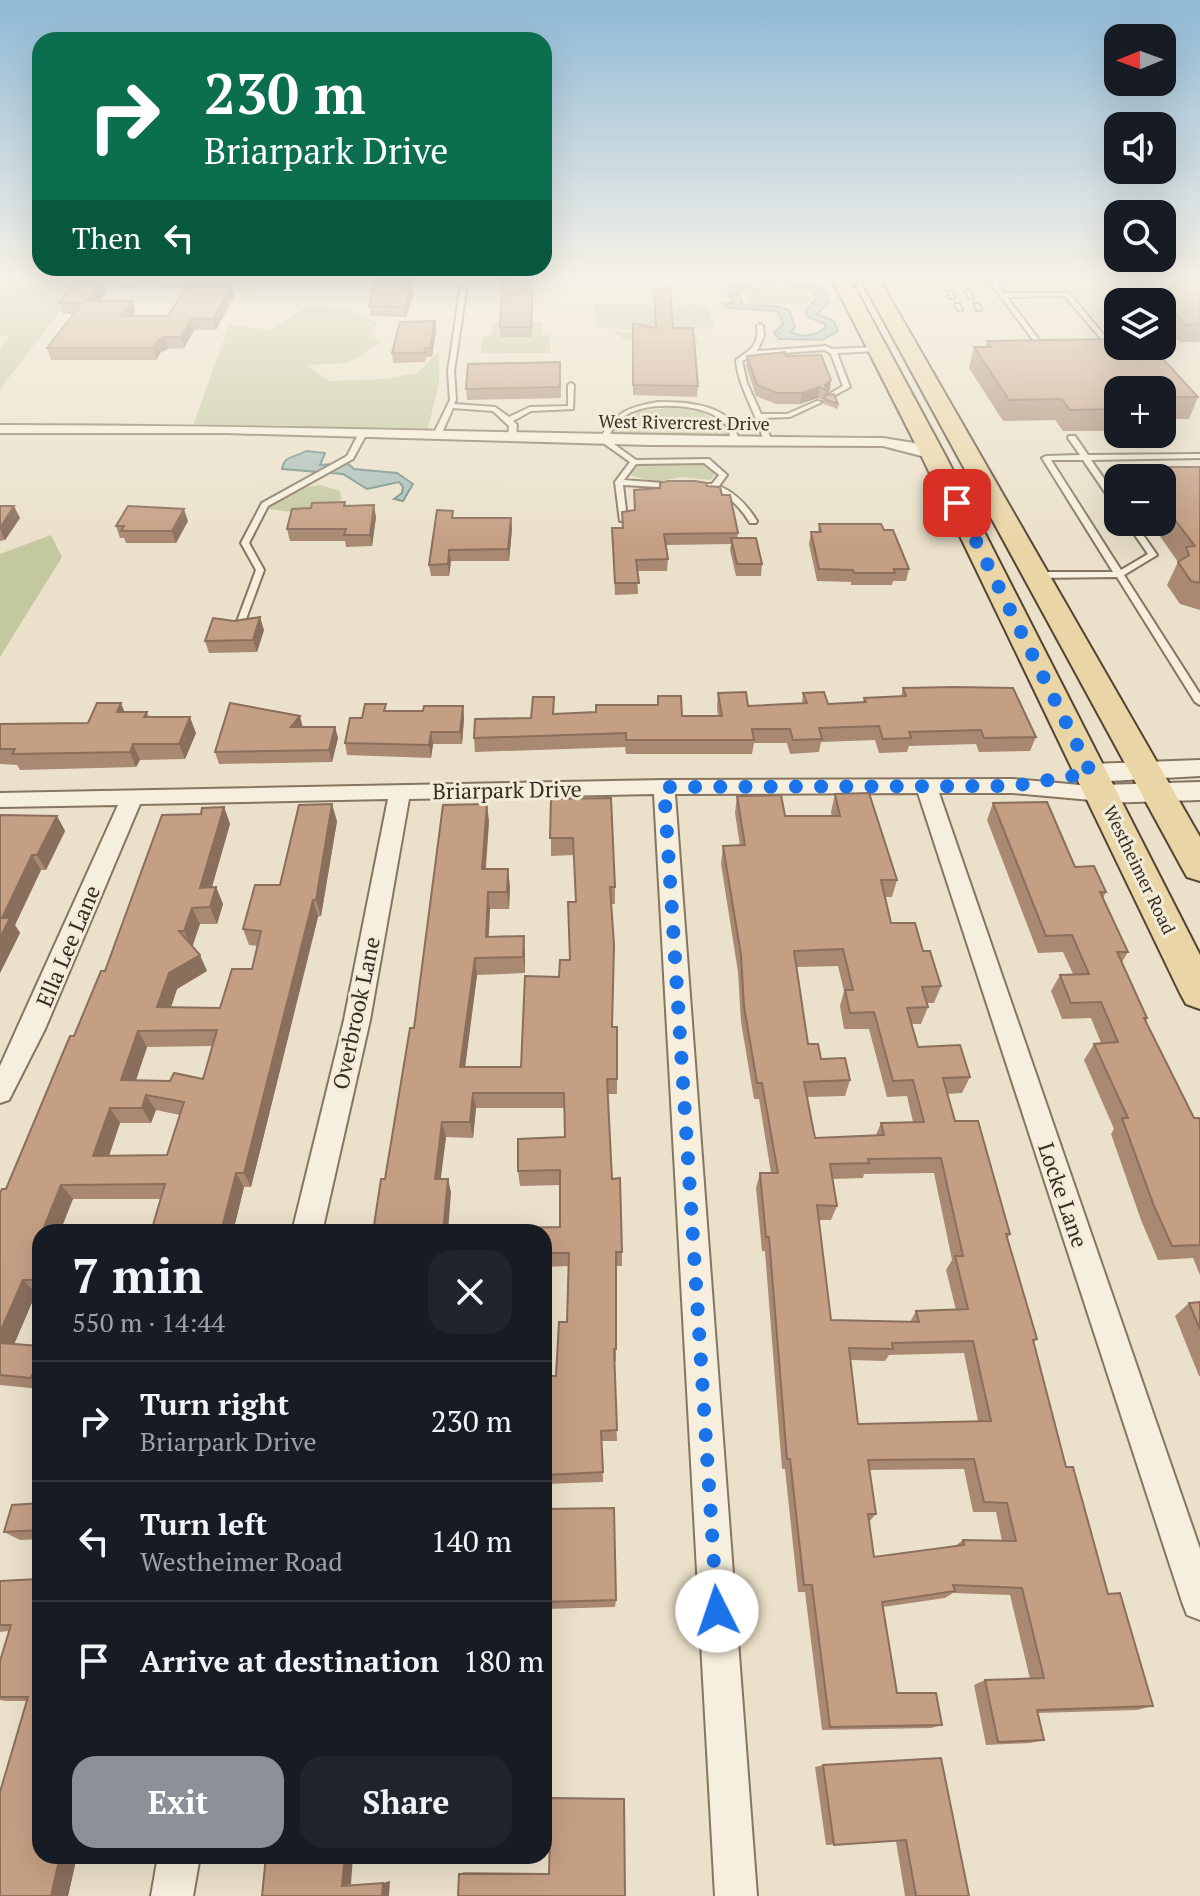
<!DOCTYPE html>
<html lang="en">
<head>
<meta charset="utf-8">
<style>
  body { margin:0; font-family:"PT Serif",serif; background:#20242c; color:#f1f3f6; height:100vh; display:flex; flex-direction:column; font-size:30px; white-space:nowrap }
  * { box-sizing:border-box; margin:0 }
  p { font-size:26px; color:#9ea1a6 }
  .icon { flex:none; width:44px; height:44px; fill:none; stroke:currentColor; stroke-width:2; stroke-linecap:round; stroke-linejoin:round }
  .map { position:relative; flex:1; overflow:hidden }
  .sheet { position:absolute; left:32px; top:1224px; width:520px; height:640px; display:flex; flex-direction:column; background:#171b24; border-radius:24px; box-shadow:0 8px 32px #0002 }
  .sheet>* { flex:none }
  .top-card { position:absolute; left:32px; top:32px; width:520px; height:244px; border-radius:24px; box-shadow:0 8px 32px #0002; background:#0b6e4f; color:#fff; overflow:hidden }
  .needle { width:52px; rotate:269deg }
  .buttons { position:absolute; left:1104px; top:24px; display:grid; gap:16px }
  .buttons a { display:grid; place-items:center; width:72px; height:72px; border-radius:16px; background:#171b24; box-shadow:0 8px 32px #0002; font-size:40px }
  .pin { position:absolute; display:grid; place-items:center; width:68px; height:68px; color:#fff; margin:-34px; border-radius:16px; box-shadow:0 4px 12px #0006 }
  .me { position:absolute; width:88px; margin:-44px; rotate:356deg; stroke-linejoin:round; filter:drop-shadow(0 0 6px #0008) }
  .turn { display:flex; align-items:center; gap:28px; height:168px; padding:0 40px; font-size:36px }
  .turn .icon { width:104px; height:104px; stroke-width:2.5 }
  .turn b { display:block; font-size:56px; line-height:68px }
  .then { display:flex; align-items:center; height:76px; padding:0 40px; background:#0003; gap:16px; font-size:30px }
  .round { display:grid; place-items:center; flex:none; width:84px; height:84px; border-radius:24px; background:#20242c }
  .headline { display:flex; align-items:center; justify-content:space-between; height:136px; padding:0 40px }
  h1 { font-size:48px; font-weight:700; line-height:60px }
  .cta { display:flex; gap:16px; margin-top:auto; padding:16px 40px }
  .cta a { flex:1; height:92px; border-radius:24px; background:#8c9099; color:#fff; font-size:32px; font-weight:700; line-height:92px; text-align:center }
  .cta a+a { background:#20242c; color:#f1f3f6 }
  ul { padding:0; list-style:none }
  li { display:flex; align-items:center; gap:24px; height:120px; padding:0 40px; border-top:2px solid #363941 }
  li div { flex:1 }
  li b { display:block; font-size:30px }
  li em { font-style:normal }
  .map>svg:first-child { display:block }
</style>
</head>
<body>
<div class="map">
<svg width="1200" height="1896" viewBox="0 0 1200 1896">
  <rect width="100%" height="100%" fill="#ebe1ca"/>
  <path fill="#c3c89f" d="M39,277H79L73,287L83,277H254L251,290L140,286L75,292L0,389V348L9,336L0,335V286H30Z
    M806,290L811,302L748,303L744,291Z
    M598,304H646L656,309L657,314H653L657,320C672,305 688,301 708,307L714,328L680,329L679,327V329L690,337H698L699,345L636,339L622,340V337L614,332L647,333L649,325L644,329L600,328L595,325L594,306Z
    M309,305L345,308L378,323L370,332L379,343L348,363L307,365L329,381L385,379L417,373L439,352V383L427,432L193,426L229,325L270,330Z
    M493,322H542L541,335H550V353H481L483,337L492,334Z
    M677,407L699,411L726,426L727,436L724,439L613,435L615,424L632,412Z
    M687,461H698L714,470V476L710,480L681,477L655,482L630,475L634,467C651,462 670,464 687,461Z
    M321,485L340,491L342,500L292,512L268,509C277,494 304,486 321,485Z
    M51,535L62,557L0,657V554Z"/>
  <path fill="#aac0ba" stroke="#718e87" stroke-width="2" fill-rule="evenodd" d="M789,283L823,288L829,302L817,314L834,321L838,331L822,340L779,339L774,333L783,324L777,311L729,308L723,303H733L727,288L730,286ZM797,288L812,290L817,299L806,310L808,317L825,324V328C816,336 801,338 791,332L795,327L789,310L775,306L743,305L738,291Z
    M306,451L325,453L320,465L347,463L354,469L397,473L413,484L403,501L394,499L402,493L403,487L399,482L367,489L343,474L282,469C285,455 292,459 306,451Z"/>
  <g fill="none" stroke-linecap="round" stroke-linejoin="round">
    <g stroke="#867560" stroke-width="4">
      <path id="service" d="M986,277H992L1004,293H1069L1118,352L1113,353L1065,296L1007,297L1048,352L1043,353Z
        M463,289L466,291L454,371L456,400L454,404L495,407L509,417L530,407L568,406V385L571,383L574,385L573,409L531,411L513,421L517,425L516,437L512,439L508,437L509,426L493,411L453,408L441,435L434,437L433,435L450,400L448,371L460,291Z
        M965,291H969L973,298H969Z
        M948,292H952L954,298H950Z
        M955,304H959L962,310H958Z
        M975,304H979L981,310H977Z
        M760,324L763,326L764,336L757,351L826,346L832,349L878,347L881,349L878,351L837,353L850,387L828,399L826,398V396L843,386L831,354L825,350L754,355L742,361L747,383L761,414H787L817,401L822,402L790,417L763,418L772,442L768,444L764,442C757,413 739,390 736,360C750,350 759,346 757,326Z
        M658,402C681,402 710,403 728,418C734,423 737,435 740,442L733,444C730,437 728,426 723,421C702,403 649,401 626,415C617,421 612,430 607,439L636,460L709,459L727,475L719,486C736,493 747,505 757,521L756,523H750C739,505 726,492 705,488V484H712L719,475L704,463L636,464L624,480L676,484L680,486L676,488L623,485L627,519L620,521L615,482L630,462L599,440C614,413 628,407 658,402Z
        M360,431L367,433L353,459L268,506L249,543L264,570L243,627L239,630L236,629L235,627L256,570L241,543L262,503L347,456Z
        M1069,436H1075L1088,455L1200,454V458L1091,460L1118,499V507H1115L1083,460H1051L1121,570L1148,554L1126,522H1134L1157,555L1124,575L1200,694V705L1195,702L1117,577L1037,578L1033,575L1037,572H1113L1042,458L1046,456L1080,455L1068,438Z"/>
    </g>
    <g stroke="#867560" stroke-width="4">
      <path id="minor" d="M0,425C294,425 589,436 883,438L914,443L940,455L933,459L883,446L649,445L225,433H0Z
        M1013,779L1102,787L1109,789L1113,794L1109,799L1102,801L1013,793H939L1200,1549V1620L1187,1615L1182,1602L918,793L675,794L757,1896H715L654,794L409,799L370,1020L322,1232H292L344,1020L388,799L140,804L45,1029L9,1100L0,1103V1066L118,805L0,807V793L664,780Z
        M158,1856H200L193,1896H151Z"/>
    </g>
    <g stroke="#867560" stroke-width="4">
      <path id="tertiary" d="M835,277H1022L1015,281L841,283L836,282Z
        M1200,760V776L1091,782L1082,779L1078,773L1082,767L1091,764Z
        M1200,782V800L1102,803L1093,800L1089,794L1093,788L1102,785Z"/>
    </g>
    <g stroke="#554333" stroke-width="4">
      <path id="primary" d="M831,277H849L945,455L1200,955V1009L1186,1004L1180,993L921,455Z
        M860,277H878L1200,837V881L1187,877L1182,868Z"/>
    </g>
    <use href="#service" fill="#f6efdd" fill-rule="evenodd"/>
    <use href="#minor" fill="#f6efdd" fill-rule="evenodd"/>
    <use href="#tertiary" fill="#f6efdd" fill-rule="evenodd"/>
    <use href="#primary" fill="#ead5a6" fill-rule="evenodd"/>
  </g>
  <path fill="#a98972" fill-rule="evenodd" d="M1200,277V342H1179L1162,324V302H1160L1165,291Z
    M412,287L413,296L406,317L371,316L369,306Z
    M533,287L532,337H500V327Z
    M654,289L673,328L698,386L697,397L633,395V323L655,328Z
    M106,293L100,301L135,312L132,316H168L234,296L216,330H194L184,348L168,349L161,352L156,360H51L47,348L74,314H63L59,303Z
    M435,321L436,331L432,357H426L425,362L393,363L392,353Z
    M987,341L1198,397L1189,419H1162V390H1118V421L1114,431H1063L1055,420L1003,421L969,368L974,347H986Z
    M747,356H786L830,390L826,394L825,396L838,404V409L824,404V400L818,398L800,404H776L756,396L746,366Z
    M560,362L561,398L467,400L466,389Z
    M1143,467H1200V610L1180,604L1167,585L1178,562L1150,522H1162V478H1139Z
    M707,486L722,495L738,533L737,538L762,564L761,576H736L730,550L731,544L666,545L668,559L667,571H637L638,594L615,595L612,528H622V512L634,510V490Z
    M345,502V506L376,517L372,546L346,547L345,541H290L287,529L311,508Z
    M0,506L20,518L5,540L0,541Z
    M454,518H511L512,529L509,561H451L449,576H431L429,565Z
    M188,521L176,543H126L124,538H120L116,526Z
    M819,524L884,530L909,569L906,581H893L892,585H851V582L817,581L809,544L811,532H818Z
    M264,630L257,652L209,653L205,641Z
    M903,688L1036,737L1030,751L979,752L976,744L909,746L907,752L879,753L875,740L821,742L819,752L790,754L787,743H754L752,754H626L625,747L475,752L474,738L531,718L554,714L596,712L657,705L658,696L682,716H718L717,707L718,693L748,706L802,704L803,693L828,704L863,702L864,698L901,697Z
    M463,706L464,718L462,744H433L431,758L347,755L345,743L362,718L387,711H423Z
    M125,712H147L149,717L196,733L185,759L140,760L136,767L20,770L17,765L0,764V724L88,723Z
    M335,727L338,738L332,762L219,764L215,752Z
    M835,794L897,880L892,897H885L891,923L923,951L941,986L934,1003H926L928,1007L921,1024H911L918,1047L970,1077L962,1093L947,1094L955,1121L1010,1234L1007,1239L1037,1339L1033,1343L1066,1467L1108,1594L1153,1706L1137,1710L1038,1713L1044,1740L1030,1743L986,1745L974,1685L985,1680L1030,1679L1010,1595L953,1593L945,1598L883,1607L897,1693L942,1725L931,1728L822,1730L805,1592H798L785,1469H782L765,1251H762L756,1188L760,1173H771L759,1099H754L741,1022L738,972L721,864L723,846H740L735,813L737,796L785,816H832L831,812ZM838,966L844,991L840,1006L844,1029H869L887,1097L907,1096L913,1122L881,1123L876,1135L815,1138L807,1097L845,1096L850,1080L821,1059L808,1044L797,967ZM934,1173L952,1260L946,1270L956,1310L916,1311L910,1322L831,1320L819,1220H831L837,1206L833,1179L863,1178L864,1174ZM964,1353L978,1421L858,1424L850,1360L885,1361L889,1355ZM964,1469L973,1512H996L1002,1541L963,1540L955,1546L874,1557L869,1522L876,1514L870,1470Z
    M551,799L615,887V904H611L612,1027L617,1079V1094H608L612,1179L622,1252V1266H616V1361H614L617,1441H602L603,1482L544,1484V1376H556L567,1322L568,1266L544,1267V1232L560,1227V1185L520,1186L518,1171L565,1137V1108H476L473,1138L446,1137L440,1179H448L451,1193L385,1179L414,1028L489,821L486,869L510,886L509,909H490L488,937L525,952V973L477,975L465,1067H521L559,977L570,960L576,902L574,855L551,856Z
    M993,803L1106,892L1103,898L1128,952L1122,962L1147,1018L1146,1021L1194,1118L1200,1122V1275L1193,1258L1158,1260L1141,1220L1111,1134L1114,1129L1084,1060L1094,1044L1101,1043L1091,1018L1062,1019L1051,991L1060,975L1073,974L1063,952L1038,953L987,820Z
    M224,807L230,824L212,887H216L223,904L217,924H200L192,946L207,971L177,989L171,1007L220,1008L252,969L258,946L249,945L243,929L280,885L337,821L321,916L318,917L251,1187H244L233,1232H151L161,1199H73L40,1232V1293H36L14,1344L40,1346V1389L0,1385V1193L6,1189L74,1036L105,971L201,814ZM212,1046L203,1079L170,1081L136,1080L147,1047ZM156,1110L180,1115L167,1155L109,1156L120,1123H151Z
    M0,815L57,816L65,831L46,870H41L15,925L20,933L0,973Z
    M1200,1302V1376H1199L1175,1316L1189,1303Z
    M40,1503V1539L20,1540L4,1532Z
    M39,1579L77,1856L68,1896H0L27,1701H6L0,1700V1661L9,1631L0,1632V1581Z
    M616,1600L615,1607L546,1609L544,1602Z
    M823,1765L969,1896H905L896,1841L826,1845L815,1767Z
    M464,1872L549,1873L625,1896L459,1874Z"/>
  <path fill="#8a6f5c" d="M411,277H414L412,287L413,296L406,317L404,307Z
    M103,282L106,293L92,312L88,301Z
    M231,285L234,296L216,330L213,319Z
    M132,301L135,312L124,327L120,316Z
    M191,319L194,330L184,348L181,337Z
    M435,321L436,331L432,357L430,348Z
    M165,337L168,349L161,352L156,360L153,348L158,340Z
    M831,380L830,390L826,394V390L825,385Z
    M819,387L818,398L800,404L802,393Z
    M374,505L376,517L372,546L370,535Z
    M14,506L20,518L5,540L0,528Z
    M184,509L188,521L176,543L172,531Z
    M511,518L512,529L509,561L508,549Z
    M449,550L451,561L449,576L448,564Z
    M260,617L264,630L257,652L253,640Z
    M121,703L127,718L117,712Z
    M463,706L464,718L462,744L460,732Z
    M300,716L303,728L291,727Z
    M190,717L196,733L185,759L179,744Z
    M335,727L338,738L332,762L329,750Z
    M431,732L433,744L431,758L429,745Z
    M133,744L140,760L136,767L130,752Z
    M332,804L337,821L321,916L316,900Z
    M487,804L489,821L484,886L482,869Z
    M224,807L230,824L207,904L200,888Z
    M57,816L65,831L46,870L37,855Z
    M32,855L41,870L15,925L20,933L0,973V938L2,918Z
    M508,869L510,886L509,909L507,892Z
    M216,887L223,904L217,924L210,907Z
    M488,892L490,909L488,953L486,937Z
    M313,900L318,917L251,1187L244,1173Z
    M192,908L200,924L192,948L184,931Z
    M524,936L525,952V973L523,957Z
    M200,955L207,971L177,989L166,1022L157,1007L169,973Z
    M475,958L477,975L463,1083L460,1067Z
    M138,1031L147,1047L131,1095L121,1080Z
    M473,1093L476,1108L473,1138L470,1122Z
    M146,1095L156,1110L151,1123L142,1108Z
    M110,1108L120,1123L104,1171L93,1156Z
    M442,1122L446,1137L439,1193L435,1179Z
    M236,1173L244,1187L233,1232H221Z
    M448,1179L451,1193L448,1232H443Z
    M61,1185L73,1199L60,1232H42Z
    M23,1280L36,1293L10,1354L0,1346V1332Z
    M32,1375L40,1382V1385L31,1378Z
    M60,1856H77L68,1896H51Z
    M345,1856H353L351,1884L342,1886Z
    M390,1881L389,1896H382L383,1883Z"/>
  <path fill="#c59f84" stroke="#8a6f5c" stroke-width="2" fill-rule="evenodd" d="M377,277H411L409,286H412L404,307L369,306Z
    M533,277L531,327H500L503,278Z
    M1190,277H1200V324L1186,325L1161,299L1165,291Z
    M77,282H103L88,301H132L120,316H168L187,285H231L213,319H191L181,337H165L158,340L153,348H47L82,303H59Z
    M670,288L673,328H693L698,386L633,385V323L656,328L654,289Z
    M435,321L430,348H425L424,353H392L400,322Z
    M1118,339V346H1151L1198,397H1162V390H1118V398H1114L1118,403V409L1070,410L1062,399L1009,400L974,347H991L987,341Z
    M785,352L786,356L821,355L831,380L825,385L826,390L819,387L802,393H777L757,385L747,356Z
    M560,362V387L466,389L468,364Z
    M834,394L838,404L824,399L825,395Z
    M1143,467H1200V583L1191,581L1178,562L1189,555L1186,547L1195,546L1162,503V478H1152Z
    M668,481H695L706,483L707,486L720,487L722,495H730L738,533L664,534L668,559L636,560L639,583H615L612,528H623L622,512L635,510L634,490L660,488V483Z
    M345,502L344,506L374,505L370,535H344L346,529H287L292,509L311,508L312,503Z
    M0,506H14L0,528Z
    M128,506L184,509L172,531H121L124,526H116Z
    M437,510L453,511L452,518H511L508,549L449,550L448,564L429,565Z
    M819,524H881L884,530H893L909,569H894L895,573H854L853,570L819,569L811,532H821Z
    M731,538H756L762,564H737Z
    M260,617L253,640L205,641L213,618L234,621Z
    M955,687L1013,688L1036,737L984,738L981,730L909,732L911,738L883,739L879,726L819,728L822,739L793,740L790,729H752L754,740H626V733L474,738L475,719L531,718L533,697H554L553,714L596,712V705H658V696H681L682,716H722L718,693L746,692L748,706L807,703L803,693L824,692L828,704L866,702L864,698L906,696L903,688Z
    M97,703H121L117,712H147L144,717H190L179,744H133L130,752L12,754L15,749H0V724L88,723Z
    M230,703L300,716L291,727H335L329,750L215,752Z
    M365,704H386L384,711H423L424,706H463L460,732H431L429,745L345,743L350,718H362Z
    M869,793L897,880H881L891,923H915L923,951H930L941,986L922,987L928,1007L907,1008L918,1047L960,1045L970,1077L943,1078L955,1121H978L1010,1234H1006L1037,1339L1033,1340L1066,1467H1073L1108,1594L1120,1593L1153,1706L1037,1710L1044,1740L998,1742L985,1680L1044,1678L1022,1588L953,1585L955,1591L882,1602L897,1693H936L942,1725L830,1727L812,1585H804L790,1459H787L769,1237H766L760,1173H778L762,1083H757L744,1006L741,955L723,846L745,845L737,796L781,795L785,816H840L835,794ZM843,949L853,990H845L850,1013L874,1012L893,1081L913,1080L924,1122L881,1123L884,1135L815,1138L804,1082L850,1080L845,1058L821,1059L818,1044H808L794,951ZM941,1158L963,1256H955L968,1309L916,1311L919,1322L831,1320L817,1205L837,1206L830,1164L869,1163L868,1159ZM973,1341L991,1421L858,1424L849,1348L893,1349L892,1343ZM974,1459L984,1502L1007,1503L1016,1541L963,1540L964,1545L874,1557L868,1514H876L868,1460Z
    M611,798L615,887H610L614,945L612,1027H617V1079H607L612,1179L620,1178L622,1252H616V1349H614L617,1430L601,1431L603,1472L544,1475V1376H556L559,1322H567L569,1253H544V1232H508V1228L560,1227V1170L518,1171V1139L565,1137L564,1093H473L470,1122H442L435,1179H448L443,1232H373L381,1179H385L410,1028H414L443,805L487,804L482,869H508L507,892H488L486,937L524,936L523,957L475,958L460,1067H521L525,976L559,977L560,960H570L568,902H576L573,838H550L551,799Z
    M1047,802L1075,867L1094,866L1106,892H1100L1128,952H1117L1147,1018H1144L1194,1118H1199L1200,1122V1245L1172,1246L1154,1206L1122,1118H1128L1094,1044L1118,1042L1101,1002L1071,1003L1060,975L1089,974L1072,935L1046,936L993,803Z
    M332,804L316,900H313L244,1173H236L221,1232H151L165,1184L61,1185L42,1232H40V1236L36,1245H40V1280H23L0,1332V1193L2,1189H6L70,1036H74L101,971H105L162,815L201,814L202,808L224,807L200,888L216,887L210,907L192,908L184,931H179L200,955L169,973L157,1007L220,1008L232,969H252L261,931L243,929L255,885H280L299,805ZM217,1030L203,1079L174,1073L170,1081L121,1080L138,1031ZM146,1095L184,1102L167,1155L93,1156L110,1108H142Z
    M0,815L57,816L37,855H32L2,918H10L0,938Z
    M1200,1302V1329L1189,1303Z
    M0,1343L40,1346V1375H32L31,1378L0,1375Z
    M40,1503V1530L4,1532L12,1505Z
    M614,1508L616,1600L544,1602L546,1509Z
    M40,1575V1856H60L51,1896H0V1792L28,1697H0V1661L11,1625H0V1581L39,1579Z
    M941,1758L969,1896H916L906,1840L834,1845L823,1765Z
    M551,1798L624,1799L625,1896H458L459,1874H549Z
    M266,1856H345L342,1886L383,1883L382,1896H262Z"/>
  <linearGradient id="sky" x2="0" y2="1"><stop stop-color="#8fb9d6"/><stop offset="0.51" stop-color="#f6f2e7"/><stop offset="1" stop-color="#f6f2e7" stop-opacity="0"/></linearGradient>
  <rect width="1200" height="542" fill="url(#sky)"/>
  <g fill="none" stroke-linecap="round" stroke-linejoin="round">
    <path stroke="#1a73e8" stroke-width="14" stroke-dasharray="0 25.2" d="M717,1611L664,787L1013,786L1091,773L957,503"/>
  </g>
  <g text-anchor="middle" stroke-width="6" stroke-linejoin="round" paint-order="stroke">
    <g font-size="18" fill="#382d22" stroke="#f3ecd9">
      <text transform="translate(684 423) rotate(1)" y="6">West Rivercrest Drive</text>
      <text transform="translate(1139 870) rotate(64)" y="6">Westheimer Road</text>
    </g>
    <g font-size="22" fill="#382d22" stroke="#f3ecd9">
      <text transform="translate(507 790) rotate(-1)" y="8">Briarpark Drive</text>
      <text transform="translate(68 946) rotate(-67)" y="8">Ella Lee Lane</text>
      <text transform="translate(356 1013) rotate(-78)" y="8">Overbrook Lane</text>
      <text transform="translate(1063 1195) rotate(71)" y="8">Locke Lane</text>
    </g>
  </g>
</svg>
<div class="buttons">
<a><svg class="needle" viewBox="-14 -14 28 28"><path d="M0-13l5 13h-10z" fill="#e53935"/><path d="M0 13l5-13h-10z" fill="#9ea1a6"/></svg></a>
<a><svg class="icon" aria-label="sound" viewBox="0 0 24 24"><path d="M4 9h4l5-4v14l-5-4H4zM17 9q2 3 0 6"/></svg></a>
<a><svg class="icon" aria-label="search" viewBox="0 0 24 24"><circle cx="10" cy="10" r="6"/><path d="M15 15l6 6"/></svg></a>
<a><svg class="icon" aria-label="layers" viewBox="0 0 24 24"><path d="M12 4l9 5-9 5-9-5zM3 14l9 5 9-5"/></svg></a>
<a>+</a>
<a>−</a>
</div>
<div class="pin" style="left:957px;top:503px;background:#d93025"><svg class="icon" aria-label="arrive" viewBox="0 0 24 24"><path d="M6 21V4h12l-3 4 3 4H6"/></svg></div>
<svg class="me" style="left:717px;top:1611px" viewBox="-20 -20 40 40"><circle r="19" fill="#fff"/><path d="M0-13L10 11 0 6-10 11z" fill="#1a73e8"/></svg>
<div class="top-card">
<div class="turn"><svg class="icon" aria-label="right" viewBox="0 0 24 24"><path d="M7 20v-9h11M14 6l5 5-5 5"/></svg><div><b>230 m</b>Briarpark Drive</div></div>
<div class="then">Then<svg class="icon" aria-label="left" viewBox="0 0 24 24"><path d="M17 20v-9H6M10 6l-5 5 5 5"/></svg></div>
</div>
<section class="sheet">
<div class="headline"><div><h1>7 min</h1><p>550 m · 14:44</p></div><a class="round"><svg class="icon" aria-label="close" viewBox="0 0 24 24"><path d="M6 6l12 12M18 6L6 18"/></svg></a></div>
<ul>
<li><svg class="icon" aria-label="right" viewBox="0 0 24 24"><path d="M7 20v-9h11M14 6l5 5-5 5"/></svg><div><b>Turn right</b><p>Briarpark Drive</p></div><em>230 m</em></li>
<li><svg class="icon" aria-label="left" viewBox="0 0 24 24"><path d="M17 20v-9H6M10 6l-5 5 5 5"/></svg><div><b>Turn left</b><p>Westheimer Road</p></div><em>140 m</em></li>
<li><svg class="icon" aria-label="arrive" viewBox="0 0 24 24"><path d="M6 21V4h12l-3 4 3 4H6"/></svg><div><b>Arrive at destination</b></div><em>180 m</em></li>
</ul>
<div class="cta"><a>Exit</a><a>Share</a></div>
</section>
</div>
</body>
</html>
